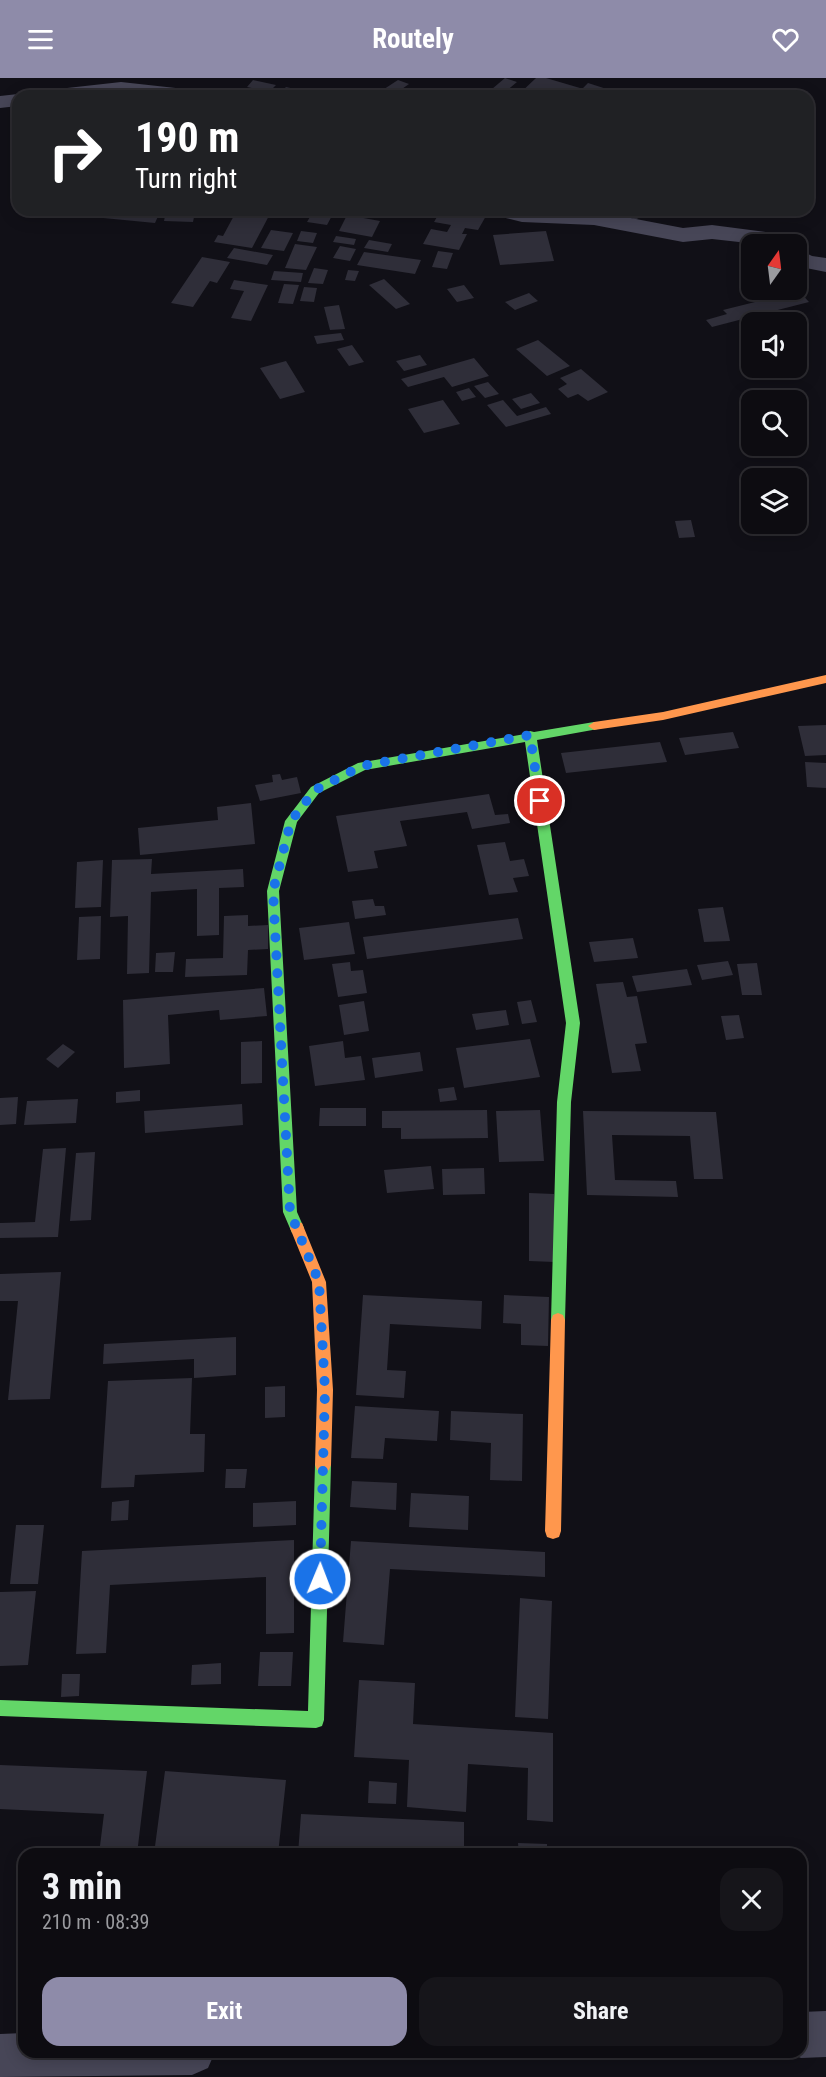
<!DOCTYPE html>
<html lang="en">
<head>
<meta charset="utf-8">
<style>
  body { margin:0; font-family:"Roboto Condensed",sans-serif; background:#16151a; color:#f1f3f6; height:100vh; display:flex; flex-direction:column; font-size:22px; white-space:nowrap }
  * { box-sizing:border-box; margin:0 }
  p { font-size:20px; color:#9a9b9f }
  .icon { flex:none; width:33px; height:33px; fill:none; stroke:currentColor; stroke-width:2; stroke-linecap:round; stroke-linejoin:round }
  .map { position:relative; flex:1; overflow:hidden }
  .sheet { position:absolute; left:18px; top:1770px; width:789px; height:210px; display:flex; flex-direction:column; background:#0d0c11; border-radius:18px; box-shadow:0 3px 15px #0003,0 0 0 2px #2d2c31 }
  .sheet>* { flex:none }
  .top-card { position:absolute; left:12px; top:12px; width:802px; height:126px; border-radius:18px; box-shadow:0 3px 15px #0003,0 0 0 2px #2d2c31; background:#202124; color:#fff; overflow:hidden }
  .needle { width:39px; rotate:14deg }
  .fabs { position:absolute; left:741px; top:156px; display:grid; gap:12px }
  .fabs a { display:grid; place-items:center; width:66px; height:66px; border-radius:12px; background:#0d0c11; box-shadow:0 3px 15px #0003,0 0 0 2px #2d2c31; font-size:30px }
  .pin { position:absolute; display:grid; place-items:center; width:51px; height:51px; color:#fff; margin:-26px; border:3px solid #fff; border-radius:50%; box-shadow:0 2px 6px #0007 }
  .me { position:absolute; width:66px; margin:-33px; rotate:1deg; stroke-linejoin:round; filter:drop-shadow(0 0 4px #0008) }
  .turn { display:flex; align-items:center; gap:21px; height:126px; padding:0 24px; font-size:27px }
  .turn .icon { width:78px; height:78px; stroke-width:2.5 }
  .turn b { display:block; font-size:42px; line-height:51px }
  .round { display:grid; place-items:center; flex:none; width:63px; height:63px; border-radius:18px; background:#16151a }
  .headline { display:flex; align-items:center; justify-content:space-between; height:102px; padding:0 24px }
  h1 { font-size:36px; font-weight:700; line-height:45px }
  .action { display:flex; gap:12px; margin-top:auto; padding:12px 24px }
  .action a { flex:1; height:69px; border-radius:18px; background:#8e8ba9; color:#fff; font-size:24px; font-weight:700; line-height:69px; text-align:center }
  .action a+a { background:#16151a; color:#f1f3f6 }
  header { display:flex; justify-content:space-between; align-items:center; height:78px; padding:0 24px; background:#8e8ba9; color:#fff; font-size:27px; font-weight:700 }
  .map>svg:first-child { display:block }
</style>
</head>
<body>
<header><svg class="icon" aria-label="menu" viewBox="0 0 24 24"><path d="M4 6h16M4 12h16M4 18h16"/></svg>Routely<svg class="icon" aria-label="heart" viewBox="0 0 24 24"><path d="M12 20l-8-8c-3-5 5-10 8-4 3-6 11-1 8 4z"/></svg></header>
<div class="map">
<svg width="826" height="1999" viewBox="0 0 826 1999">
  <rect width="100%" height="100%" fill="#111017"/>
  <path fill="#2f2e39" d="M505,0L517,4L504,15L492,11Z
    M536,0H546L580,10L572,18L546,13L541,18H517Z
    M253,2L276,7L269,14L247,9Z
    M398,2L409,6L392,18L378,15Z
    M588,5L613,13L605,18L582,11Z
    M286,9L322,17V18L280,15Z
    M246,12L269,17V18H240Z
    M97,132H152L160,134L155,145L93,139Z
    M237,132L271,134L252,170L214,164L218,157L223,158Z
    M314,132H335L327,147L307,144Z
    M358,132H386L382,139L356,135Z
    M441,132H452L486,138L478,152L465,150L462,156H467L459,172L423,166L431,151L447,154L451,147L434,144Z
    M634,132H653L635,142L625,136Z
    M166,133L195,134L193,144L164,143Z
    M347,137L380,143L372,159L339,153Z
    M271,152L293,155L284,173L261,170Z
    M301,153L317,155L313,165L297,163Z
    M546,153L554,183L500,187L493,157Z
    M336,158L356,161L354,167L333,164Z
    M369,162L392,166L388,174L364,170Z
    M295,166L317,169L306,192L285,190Z
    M340,168L356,171L350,183L333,180Z
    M234,170L273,177L267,187L227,180Z
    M438,173L453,175L447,191L432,189Z
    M364,174L421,182L415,196L357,187Z
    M202,179L230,184L217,205L210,203L193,229L171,225Z
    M314,190L328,192L323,206L308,205Z
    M348,192L359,193L355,203L345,202Z
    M274,193L303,195L301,204L271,202Z
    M384,201L410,226L396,231L369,207Z
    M234,202L268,207L251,243L231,240L244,213L230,211Z
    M284,206L299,207L293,226L278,225Z
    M464,207L474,220L457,224L447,211Z
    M304,209L317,210L314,224L300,223Z
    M799,213L809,224L712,249L706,242L727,236L723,232Z
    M529,215L538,223L515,232L505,224Z
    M339,227L345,251L330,252L324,229Z
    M341,255L344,262L317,266L314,258Z
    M538,262L570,288L547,298L516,271Z
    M352,267L364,284L349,288L337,271Z
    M420,277L427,287L404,293L396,283Z
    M474,280L489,298L452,309L444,299L408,309L401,301Z
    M286,283L305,314L280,321L260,290Z
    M581,291L608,314L588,323L578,316L568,320L558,311L567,306L560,300Z
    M488,304L499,316L485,320L474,308Z
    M469,310L476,319L462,323L456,314Z
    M531,315L540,325L521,331L512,321Z
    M443,322L460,346L424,355L408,331Z
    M503,322L517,338L546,329L551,336L506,349L487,327Z
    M691,442L695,459L679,460L675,443Z
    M826,647V677L805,678L798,648Z
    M733,654L739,670L685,677L679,660Z
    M660,664L667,684L566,695L561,675Z
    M805,684L826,685V710L807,709Z
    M280,696L282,702L297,699L301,715L260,723L255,707L273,704L272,697Z
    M489,716L495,737L508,736L510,745L472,751L467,734L400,743L407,768L374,773L378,790L348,794L336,738Z
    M251,725L255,766L140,777L138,750L218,742L217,729Z
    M505,764L510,783L524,781L529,798L513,800L518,814L489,817L477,767Z
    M152,781L151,796L243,791L244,809L219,810V857L197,858V811L151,814L149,895L127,896L128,838L110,839L112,782Z
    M103,782L101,829L75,830L77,784Z
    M373,821L375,828H384L386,837L355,841L352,823Z
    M723,829L730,863L704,864L698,831Z
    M248,837V848L268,847V871L248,872L247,897L185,899L186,881L223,880L224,838Z
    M101,838L100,881L77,882L79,839Z
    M518,840L523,861L367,881L363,859Z
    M349,844L355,876L304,882L299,850Z
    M633,860L638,880L594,884L589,864Z
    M175,874L173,894H155L156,875Z
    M728,883L733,897L702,902L697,887Z
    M350,884L351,893L363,892L367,915L338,919L332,886Z
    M757,885L762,917H742L737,886Z
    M687,891L692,907L637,914L632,898Z
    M623,904L627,919L637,918L647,965L635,966L641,993L612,995L596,906Z
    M264,910L267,938L220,942L219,932L168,937L170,986L124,990L123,922Z
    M531,922L537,944L522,946L517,924Z
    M364,923L369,953L344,957L339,927Z
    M506,932L509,947L476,952L472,936Z
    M739,937L744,960L726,962L721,938Z
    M530,961L540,999L464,1010L456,970Z
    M262,963V1005L241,1006V964Z
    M343,963L345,980L361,978L365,1002L315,1008L309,968Z
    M63,966L75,974L58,990L46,981Z
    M420,974L423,993L375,1000L372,980Z
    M454,1009L457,1022L440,1024L438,1011Z
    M140,1012V1023L116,1025V1014Z
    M18,1019L16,1046L0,1047V1020Z
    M78,1021L76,1045L24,1047L27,1023Z
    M242,1026L243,1047L145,1055L144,1033Z
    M320,1030H366V1048H319Z
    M487,1032L488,1060L401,1061V1050H382V1033Z
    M540,1032L544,1083L499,1084L496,1033Z
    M583,1033L716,1034L723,1101H694L690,1058L612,1057L615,1102L676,1103L678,1119L587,1117Z
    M66,1070L58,1159L0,1160V1145L35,1144L43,1071Z
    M95,1074L91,1142L70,1143L76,1075Z
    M431,1088L434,1111L387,1115L384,1092Z
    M484,1090L485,1116L443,1117L442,1091Z
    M529,1115L554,1116L555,1184L529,1183Z
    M61,1194L50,1321L8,1322L18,1223H0V1196Z
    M363,1217L482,1223L481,1251L390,1246L387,1292L406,1293L404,1320L356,1317Z
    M504,1217L549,1219L548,1268L521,1267V1246L503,1245Z
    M236,1259V1297L194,1300V1281L103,1286L104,1266Z
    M192,1300L190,1356H205L204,1394L135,1397L134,1409L101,1410L108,1303Z
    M285,1308V1339L265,1340V1309Z
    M355,1328L439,1333L437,1363L385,1360L383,1381L351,1380Z
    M451,1333L523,1336L522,1403L490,1402L491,1365L450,1362Z
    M226,1391H247L245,1410H225Z
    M352,1403L397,1405L396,1432L350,1429Z
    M411,1415L469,1418L468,1452L409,1449Z
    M129,1422L128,1442L111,1443L112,1424Z
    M296,1423V1447L253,1449V1425Z
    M16,1447H44L38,1506H10Z
    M294,1462V1555L266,1556V1499L110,1507L106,1575L76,1576L82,1473Z
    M351,1463L545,1474V1499L390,1491L384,1567L343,1564Z
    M36,1513L28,1587L0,1588V1514Z
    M520,1520L552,1523L548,1641L515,1639Z
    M260,1574H293L291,1608H258Z
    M221,1585V1606L191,1607L192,1587Z
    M62,1596H80L79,1618L61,1619Z
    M359,1602L415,1605L413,1646L553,1655V1744L527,1742L528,1690L468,1686L466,1734L407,1729L409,1682L354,1679Z
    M0,1687L147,1693L137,1776H99L104,1736L0,1731Z
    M165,1693L286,1702L278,1776H154Z
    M369,1703L397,1705L396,1726L368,1725Z
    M301,1736L464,1744V1776H298Z
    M518,1765L547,1766V1776H519Z"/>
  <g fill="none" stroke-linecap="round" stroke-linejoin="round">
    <path fill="#474657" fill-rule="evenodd" d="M121,4L194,12L201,14L204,18H39L42,14L49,12Z
      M18,16L25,18H18V28L0,30V18Z
      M490,132L594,133L683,150L712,147L773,155L788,161L791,166H757L712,161L683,164L594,147L522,144L493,137Z
      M796,170L812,178L826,180V194L796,188Z
      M826,1933V1979L801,1980L787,1974H801V1934Z
      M24,1955V1974H215L208,1990L192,1997L0,1999V1956Z"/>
    <path fill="#63d668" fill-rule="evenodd" d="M594,644L600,648L598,651L537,662L580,945L571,1024L565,1242L563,1247L558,1249L553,1247L551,1242L557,1024L566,945L525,664L365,692L319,715L297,744L279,813L297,1134L304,1150L302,1155L297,1156L292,1155L283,1134L267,813L285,743L311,709L358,685L525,656L530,653L534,654Z
      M323,1379L329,1382L331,1387L324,1642L322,1648L316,1650L0,1638V1622L308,1633L315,1387L317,1382Z"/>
    <path fill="#ff974d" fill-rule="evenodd" d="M826,597V605L663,642L594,652L588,648L594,644L663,634Z
      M297,1144L302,1145L326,1204L333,1312L331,1387L329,1392L323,1395L317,1392L315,1387L317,1312L312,1204L290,1150L292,1145Z
      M558,1235L563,1237L565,1242L561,1453L559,1459L553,1461L547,1459L545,1453L551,1242L553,1237Z"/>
  </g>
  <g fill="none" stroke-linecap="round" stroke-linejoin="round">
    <path stroke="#1a73e8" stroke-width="10" stroke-dasharray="0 18" d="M320,1501L325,1312L319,1204L290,1134L273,813L291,743L315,712L362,688L530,657L540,723"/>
  </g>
</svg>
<div class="fabs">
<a><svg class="needle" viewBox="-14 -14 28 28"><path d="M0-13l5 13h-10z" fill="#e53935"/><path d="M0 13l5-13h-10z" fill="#9a9b9f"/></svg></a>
<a><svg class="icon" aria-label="sound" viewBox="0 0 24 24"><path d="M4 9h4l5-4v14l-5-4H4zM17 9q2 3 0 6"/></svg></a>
<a><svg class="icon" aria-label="search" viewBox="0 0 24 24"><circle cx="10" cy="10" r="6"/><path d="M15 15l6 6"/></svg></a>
<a><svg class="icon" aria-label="layers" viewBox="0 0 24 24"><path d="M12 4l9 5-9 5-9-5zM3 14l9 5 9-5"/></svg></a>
</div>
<div class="pin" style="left:540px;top:723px;background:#d93025"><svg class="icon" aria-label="arrive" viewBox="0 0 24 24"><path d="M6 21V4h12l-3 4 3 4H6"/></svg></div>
<svg class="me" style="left:320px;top:1501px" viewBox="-20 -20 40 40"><circle r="17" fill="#1a73e8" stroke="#fff" stroke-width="3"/><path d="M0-11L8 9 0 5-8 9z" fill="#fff"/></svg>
<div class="top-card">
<div class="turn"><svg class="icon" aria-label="right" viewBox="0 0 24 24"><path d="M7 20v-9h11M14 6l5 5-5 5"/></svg><div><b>190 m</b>Turn right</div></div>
</div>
<section class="sheet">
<div class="headline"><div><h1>3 min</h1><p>210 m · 08:39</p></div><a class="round"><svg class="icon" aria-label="close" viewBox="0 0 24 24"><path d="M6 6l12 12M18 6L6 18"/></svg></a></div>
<div class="action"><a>Exit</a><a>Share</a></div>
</section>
</div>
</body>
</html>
